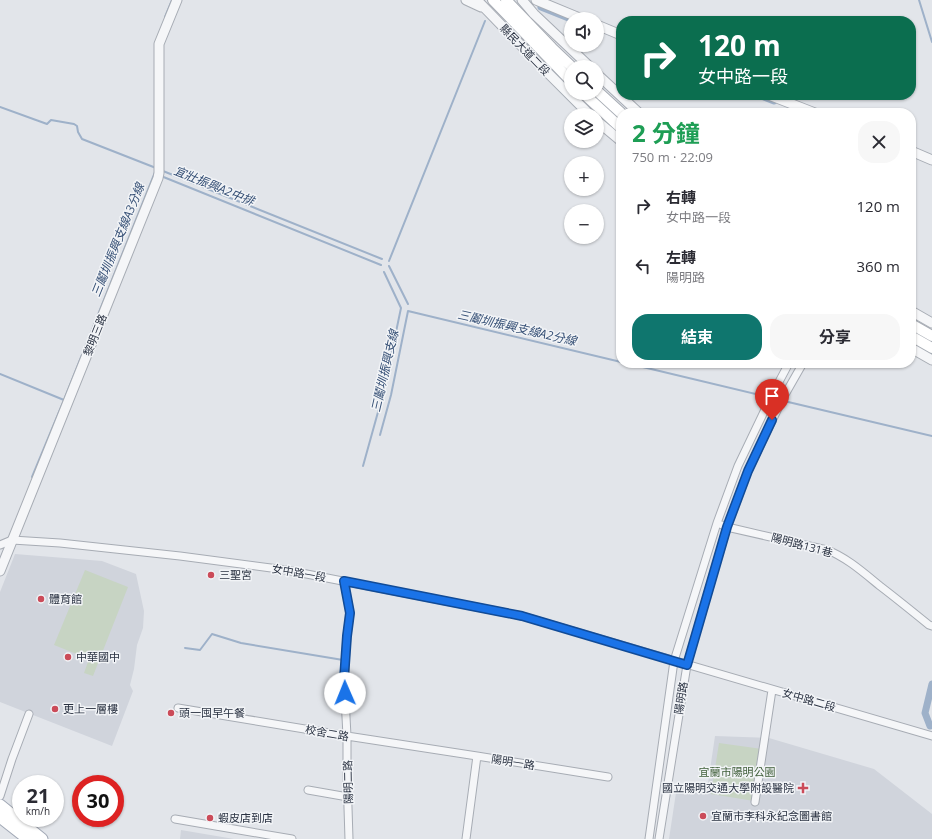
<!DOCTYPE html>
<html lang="zh-TW">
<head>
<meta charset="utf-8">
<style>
  body { margin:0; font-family:"Open Sans","Noto Sans TC",sans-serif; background:#f7f7f7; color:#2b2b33; height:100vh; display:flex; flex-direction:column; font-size:15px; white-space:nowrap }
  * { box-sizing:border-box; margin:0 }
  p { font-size:13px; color:#7c7c81 }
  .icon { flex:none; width:22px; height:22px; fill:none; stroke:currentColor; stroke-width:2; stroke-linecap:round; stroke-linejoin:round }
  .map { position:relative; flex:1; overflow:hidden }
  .details { position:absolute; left:616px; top:108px; width:300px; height:260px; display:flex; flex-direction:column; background:#fff; border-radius:16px; box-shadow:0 1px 3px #0004 }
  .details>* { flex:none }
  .banner { position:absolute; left:616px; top:16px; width:300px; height:84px; border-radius:16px; box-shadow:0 1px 3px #0004; background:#0b6e4f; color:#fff; overflow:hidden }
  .tools { position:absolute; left:564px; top:12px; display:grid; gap:8px }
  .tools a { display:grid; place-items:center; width:40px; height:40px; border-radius:50%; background:#fff; box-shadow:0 1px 3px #0004; font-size:20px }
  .speed { position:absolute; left:12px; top:775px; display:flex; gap:8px; font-size:20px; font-weight:700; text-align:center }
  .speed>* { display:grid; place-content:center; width:52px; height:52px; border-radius:50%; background:#fff; box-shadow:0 1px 3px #0004; line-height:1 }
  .speed small { font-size:10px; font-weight:400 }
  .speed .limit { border:6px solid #d22; background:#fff; color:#111 }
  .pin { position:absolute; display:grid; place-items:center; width:34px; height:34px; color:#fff; margin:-41px -17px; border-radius:50% 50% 50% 0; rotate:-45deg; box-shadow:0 0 4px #0007 }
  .pin .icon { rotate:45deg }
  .me { position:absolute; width:44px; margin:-22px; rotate:359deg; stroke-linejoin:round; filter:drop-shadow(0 0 3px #0008) }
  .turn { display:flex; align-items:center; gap:14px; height:84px; padding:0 16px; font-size:18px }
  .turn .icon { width:52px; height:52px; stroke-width:2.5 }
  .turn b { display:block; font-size:28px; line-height:34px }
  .round { display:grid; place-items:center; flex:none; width:42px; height:42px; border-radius:16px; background:#f7f7f7 }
  .summary { display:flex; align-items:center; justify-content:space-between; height:68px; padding:0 16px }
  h1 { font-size:24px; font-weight:700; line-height:30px; color:#1e9e55 }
  .button { display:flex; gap:8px; margin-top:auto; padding:8px 16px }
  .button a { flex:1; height:46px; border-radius:16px; background:#0f766e; color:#fff; font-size:16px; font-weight:700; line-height:46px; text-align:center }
  .button a+a { background:#f7f7f7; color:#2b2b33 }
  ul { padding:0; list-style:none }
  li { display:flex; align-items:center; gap:12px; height:60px; padding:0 16px }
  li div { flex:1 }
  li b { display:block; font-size:15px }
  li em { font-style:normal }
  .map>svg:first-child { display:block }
</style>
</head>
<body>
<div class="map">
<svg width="932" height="839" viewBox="0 0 932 839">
  <rect width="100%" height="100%" fill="#e2e5ea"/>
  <path fill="#d0d4dc" d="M15,554L102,561L136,574L144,611L143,628L137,645L134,669L130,685L133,691L112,746L0,702V592Z
    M715,736L769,738L874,769L932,814V839H669L677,786L707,790Z
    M181,830L234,839H180Z"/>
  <path fill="#c7d4c3" d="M85,570L128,587L93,676L84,673L89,659L54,645Z
    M719,743L762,749L754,801L711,794Z"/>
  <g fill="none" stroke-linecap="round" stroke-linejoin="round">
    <path stroke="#9eb1c9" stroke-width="2" d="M919,0L932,42
      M584,16L592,19
      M165,17L172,0
      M0,107L47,124L51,120L74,124L77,126L78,132L82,139L156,168
      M817,110L825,113
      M163,111V52
      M163,171L382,259
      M161,176L381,265
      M389,261L485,21
      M389,266L408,304
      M626,363L768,397
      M0,374L64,400
      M784,401L932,436
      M380,435L391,395L408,311L621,362
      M363,466L383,394L401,308L384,272
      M33,477H32L64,400L155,172
      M185,648L200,650L212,634L241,643L343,660"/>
    <path stroke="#9eb1c9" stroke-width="7" d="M541,7L571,19
      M759,95L774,101
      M930,726L925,713L932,684"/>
    <g stroke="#a7acb4" stroke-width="9">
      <path id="minor" d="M722,525L727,527L827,550C846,557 864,573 880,586C897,599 913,612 929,625L932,626
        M0,545L12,540L60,543L180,556L286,570L522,616L932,736
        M344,581L350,613L347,636L344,679L347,736V776L349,839
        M178,708L347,736L477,756
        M308,790L348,797
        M0,796L12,759L29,714
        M755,802L772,690
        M175,819L292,839
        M466,839L477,756L608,777
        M649,839L674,661L717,523L738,466L772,395L789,363
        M659,839L687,665L727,527L748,471L783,398L803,363"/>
    </g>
    <g stroke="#a7acb4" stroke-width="11">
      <path id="tertiary" d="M466,0L481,7
        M477,0L541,66L590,115
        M522,0L534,14L590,67
        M536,0L582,19
        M597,25L621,35
        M597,74L639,113
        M769,95L815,113
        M597,121L621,141
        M911,151L932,160
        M911,311L932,323
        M911,348L932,360
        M0,571L158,178L159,173V44L177,0"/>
    </g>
    <g stroke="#a7acb4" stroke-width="12">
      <path id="secondary" d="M493,0L571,81
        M506,0L552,48L572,67
        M597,91L621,113
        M583,93L621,128
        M911,324L932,336
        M911,336L932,348"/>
    </g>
    <g stroke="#a2a9b6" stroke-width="13">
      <path id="primary" d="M0,805L42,839
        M0,817L28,839"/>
    </g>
    <use href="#minor" stroke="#f5f6f8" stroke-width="7"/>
    <use href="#tertiary" stroke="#f5f6f8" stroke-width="9"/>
    <use href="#secondary" stroke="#fff" stroke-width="10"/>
    <use href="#primary" stroke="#fff" stroke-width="11"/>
  </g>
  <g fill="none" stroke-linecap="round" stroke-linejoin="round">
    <g stroke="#114b97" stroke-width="10">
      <path id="route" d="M345,693L344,679L347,636L350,613L344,581L522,616L687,665L727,527L748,471L772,420"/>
    </g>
    <use href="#route" stroke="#1a73e8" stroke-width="7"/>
  </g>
  <g fill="#cb4b59" stroke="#f2f4f7" stroke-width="1.5">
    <circle cx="211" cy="575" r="4"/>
    <circle cx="41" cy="599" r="4"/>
    <circle cx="68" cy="657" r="4"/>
    <circle cx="55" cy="709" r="4"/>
    <circle cx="171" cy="713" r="4"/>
    <path d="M801 782h4v4h4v4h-4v4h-4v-4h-4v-4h4z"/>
    <circle cx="703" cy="816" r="4"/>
    <circle cx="210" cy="818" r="4"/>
  </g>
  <g text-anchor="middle" stroke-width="3" stroke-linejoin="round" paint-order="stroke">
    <g font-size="11" fill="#2a3242" stroke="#f2f4f7">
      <text transform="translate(525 50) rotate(46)" y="4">縣民大道二段</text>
      <text transform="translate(95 335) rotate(-68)" y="4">黎明三路</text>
      <text transform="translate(802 545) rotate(15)" y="4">陽明路131巷</text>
      <text transform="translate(299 573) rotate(10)" y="4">女中路一段</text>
      <text transform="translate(681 698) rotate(-81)" y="4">陽明路</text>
      <text transform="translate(809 700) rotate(16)" y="4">女中路二段</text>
      <text transform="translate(327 733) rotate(10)" y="4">校舍二路</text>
      <text transform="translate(513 762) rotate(9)" y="4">陽明一路</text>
      <text transform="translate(348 782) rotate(-91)" y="4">陽明二路</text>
    </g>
    <g font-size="11" fill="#2a3242" stroke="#f2f4f7" text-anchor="start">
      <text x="219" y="579">三聖宮</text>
      <text x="49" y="603">體育館</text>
      <text x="76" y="661">中華國中</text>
      <text x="63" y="713">更上一層樓</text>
      <text x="179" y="717">頭一囤早午餐</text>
      <text x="794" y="792" text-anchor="end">國立陽明交通大學附設醫院</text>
      <text x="711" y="820">宜蘭市李科永紀念圖書館</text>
      <text x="218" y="822">蝦皮店到店</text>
    </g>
    <g font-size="11" fill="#3e5d38" stroke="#f2f4f7">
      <text x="737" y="776">宜蘭市陽明公園</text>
    </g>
    <g font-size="12" font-style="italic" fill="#354f75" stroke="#f2f4f7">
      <text transform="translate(214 186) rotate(22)" y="4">宜壯振興A2中排</text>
      <text transform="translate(118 240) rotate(-68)" y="4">三鬮圳振興支線A3分線</text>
      <text transform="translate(517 328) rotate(13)" y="4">三鬮圳振興支線A2分線</text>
      <text transform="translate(385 371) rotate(-77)" y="4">三鬮圳振興支線</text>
    </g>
  </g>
</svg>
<div class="tools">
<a><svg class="icon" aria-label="sound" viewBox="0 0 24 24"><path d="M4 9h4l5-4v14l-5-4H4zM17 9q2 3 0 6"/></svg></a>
<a><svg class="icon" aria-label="search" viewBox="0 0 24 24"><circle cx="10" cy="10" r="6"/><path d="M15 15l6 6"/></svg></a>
<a><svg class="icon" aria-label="layers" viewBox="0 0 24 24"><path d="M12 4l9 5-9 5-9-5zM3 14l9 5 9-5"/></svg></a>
<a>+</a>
<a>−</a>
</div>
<div class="speed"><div>21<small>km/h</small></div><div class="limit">30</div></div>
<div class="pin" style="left:772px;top:420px;background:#d93025"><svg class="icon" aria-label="arrive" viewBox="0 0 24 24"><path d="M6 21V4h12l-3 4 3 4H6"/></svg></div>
<svg class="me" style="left:345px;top:693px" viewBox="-20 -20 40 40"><circle r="19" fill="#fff"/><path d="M0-13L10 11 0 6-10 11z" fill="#1a73e8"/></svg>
<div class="banner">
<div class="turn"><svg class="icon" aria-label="right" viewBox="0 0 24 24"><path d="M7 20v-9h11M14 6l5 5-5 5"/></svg><div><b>120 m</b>女中路一段</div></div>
</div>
<section class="details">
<div class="summary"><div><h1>2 分鐘</h1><p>750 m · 22:09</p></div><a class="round"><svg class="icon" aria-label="close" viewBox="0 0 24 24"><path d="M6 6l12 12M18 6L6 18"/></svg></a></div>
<ul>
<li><svg class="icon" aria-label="right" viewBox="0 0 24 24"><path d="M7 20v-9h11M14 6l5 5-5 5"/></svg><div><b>右轉</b><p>女中路一段</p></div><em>120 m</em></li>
<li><svg class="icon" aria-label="left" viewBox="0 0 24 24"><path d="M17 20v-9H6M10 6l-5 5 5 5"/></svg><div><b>左轉</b><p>陽明路</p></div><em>360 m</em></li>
</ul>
<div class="button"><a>結束</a><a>分享</a></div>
</section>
</div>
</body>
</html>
